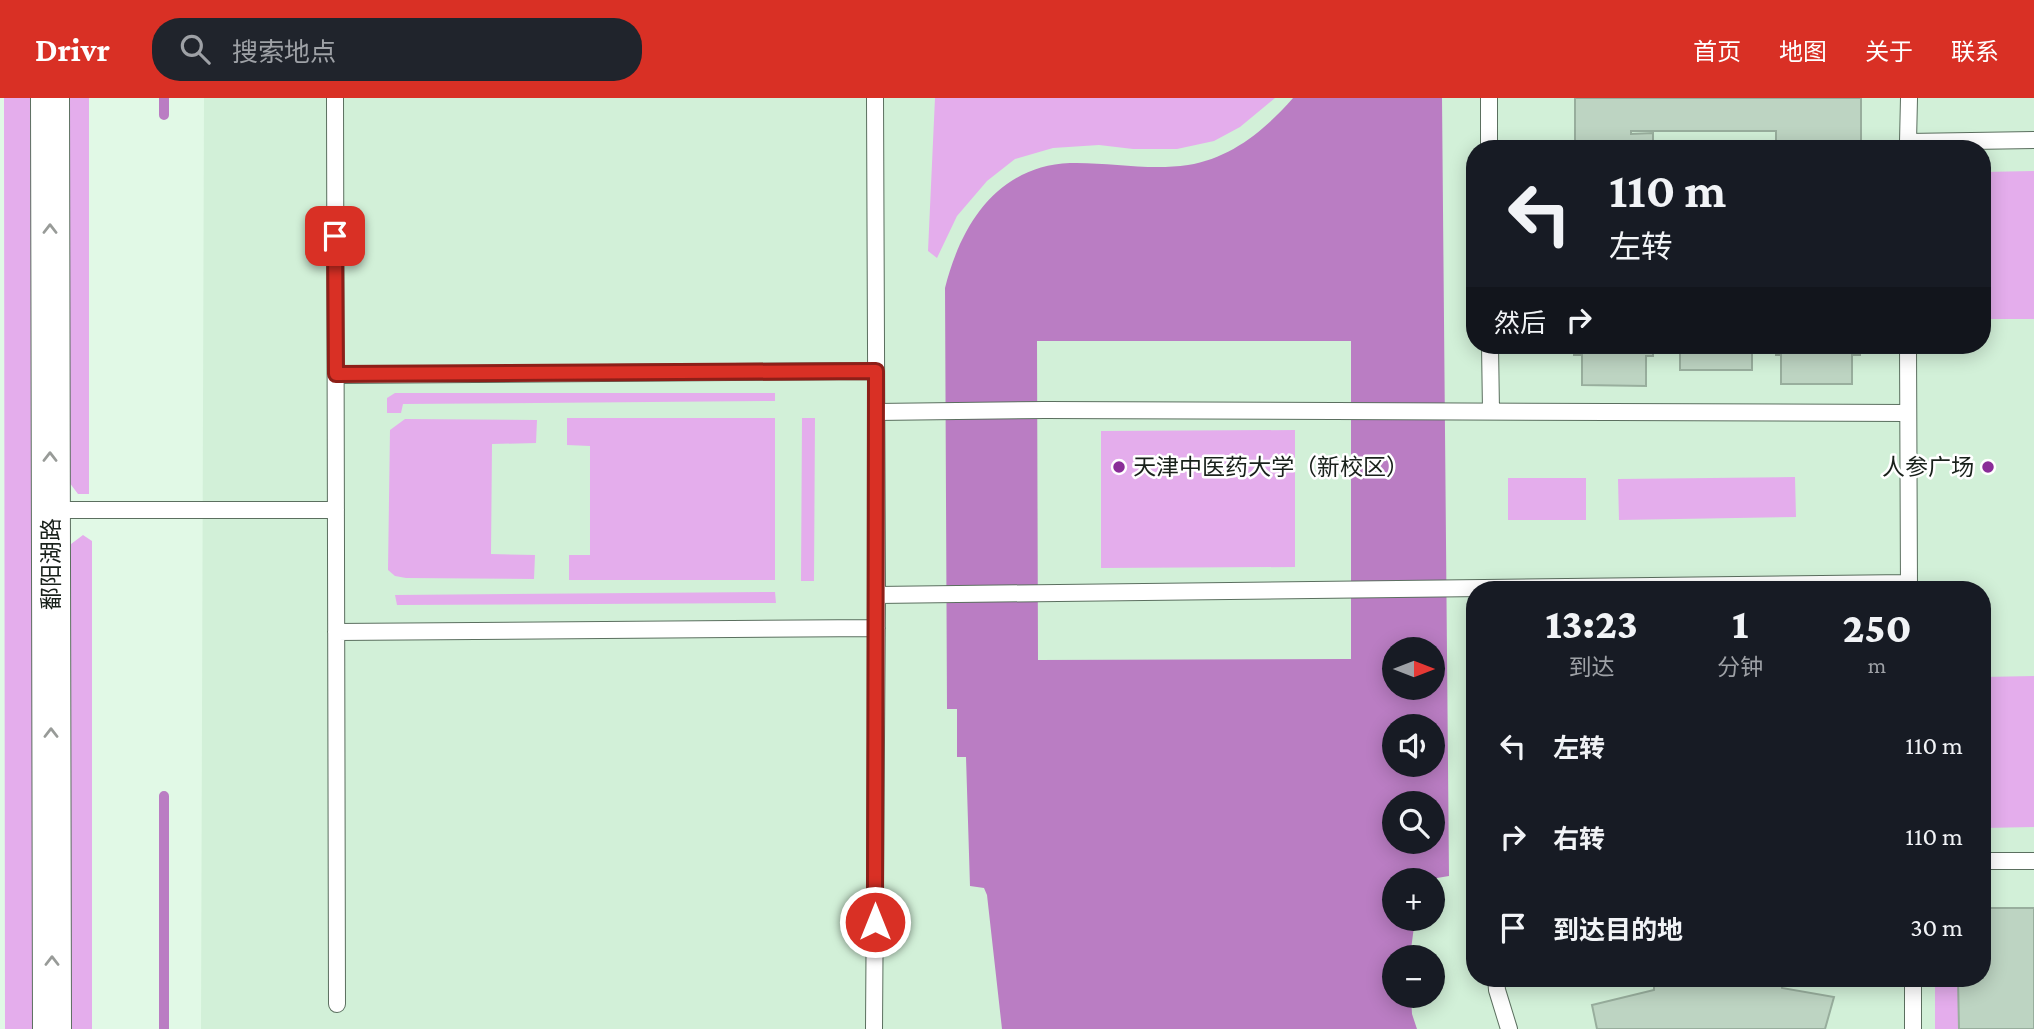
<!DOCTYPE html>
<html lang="zh">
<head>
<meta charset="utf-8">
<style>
  body { margin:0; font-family:"Crimson Pro","Noto Sans SC",serif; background:#20242c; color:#f1f3f6; height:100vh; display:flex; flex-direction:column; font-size:26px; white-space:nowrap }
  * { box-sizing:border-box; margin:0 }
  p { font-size:23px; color:#9ea1a6 }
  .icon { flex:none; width:38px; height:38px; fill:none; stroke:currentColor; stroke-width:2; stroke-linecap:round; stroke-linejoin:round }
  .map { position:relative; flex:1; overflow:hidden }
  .sheet { position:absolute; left:1466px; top:483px; width:525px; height:406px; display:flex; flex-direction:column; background:#171b24; border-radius:28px; box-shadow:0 4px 18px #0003 }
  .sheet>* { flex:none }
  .guide { position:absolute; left:1466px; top:42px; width:525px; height:214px; border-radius:28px; box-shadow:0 4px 18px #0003; background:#171b24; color:#f1f3f6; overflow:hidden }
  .needle { width:46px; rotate:90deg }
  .buttons { position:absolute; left:1382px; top:539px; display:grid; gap:14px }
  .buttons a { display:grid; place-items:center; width:63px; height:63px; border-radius:50%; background:#171b24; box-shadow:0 4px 18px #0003; font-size:35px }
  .pin { position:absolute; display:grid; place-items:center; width:60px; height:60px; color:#fff; margin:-30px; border-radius:14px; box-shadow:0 4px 10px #0006 }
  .me { position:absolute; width:77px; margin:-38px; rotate:0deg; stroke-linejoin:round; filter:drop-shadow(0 0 5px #0008) }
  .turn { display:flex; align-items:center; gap:24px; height:147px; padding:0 28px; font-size:32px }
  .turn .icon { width:91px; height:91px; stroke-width:2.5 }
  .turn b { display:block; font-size:49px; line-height:60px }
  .then { display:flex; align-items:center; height:66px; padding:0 28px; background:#0003; gap:14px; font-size:26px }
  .eta { display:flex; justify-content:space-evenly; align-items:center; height:119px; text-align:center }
  .eta b { font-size:42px; font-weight:800; line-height:49px }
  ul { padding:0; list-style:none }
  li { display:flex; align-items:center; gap:21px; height:91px; padding:0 28px }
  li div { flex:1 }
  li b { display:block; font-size:26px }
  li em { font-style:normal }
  header { display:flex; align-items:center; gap:42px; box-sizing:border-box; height:98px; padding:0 35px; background:#d93025; color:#fff }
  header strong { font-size:33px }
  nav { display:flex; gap:38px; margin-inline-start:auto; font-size:24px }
  .search { width:490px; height:63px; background:#20242c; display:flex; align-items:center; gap:18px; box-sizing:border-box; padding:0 24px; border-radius:28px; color:#9ea1a6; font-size:26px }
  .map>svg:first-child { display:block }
</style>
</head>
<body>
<header>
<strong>Drivr</strong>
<div class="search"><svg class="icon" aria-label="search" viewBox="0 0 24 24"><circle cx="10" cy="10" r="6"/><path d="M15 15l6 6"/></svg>搜索地点</div>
<nav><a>首页</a><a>地图</a><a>关于</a><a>联系</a></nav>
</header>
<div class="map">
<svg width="2034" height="931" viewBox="0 0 2034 931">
  <rect width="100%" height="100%" fill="#e1f9e6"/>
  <path fill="#d2f0d8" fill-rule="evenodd" d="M204,0H2034V931H201ZM1475,51H1983V247H1475ZM1475,492H1983V880H1475ZM1395,551H1433V590H1395ZM1395,628H1433V667H1395ZM1395,705H1433V744H1395ZM1395,782H1433V821H1395ZM1395,859H1433V898H1395Z"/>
  <path fill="#e4adec" d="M4,0H37L38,931H5Z
    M68,0H89V396H78L69,384Z
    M935,0H1275L1240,29L1214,43L1177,51H1133L1099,47L1053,50L1015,61L987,83L957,118L937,160L928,153Z
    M2034,73V221H1983V74Z
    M395,295H775V303L403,306L401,315H387V300Z
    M567,320H775V482H569V457H590V348L567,347Z
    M802,320H815L814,483H801Z
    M405,321L537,322L536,345L492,346L491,456L535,457L534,481L406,480L395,478L388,472L390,332Z
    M1295,332V469L1101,470V333Z
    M1795,379L1796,419L1619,422L1618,381Z
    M1508,380H1586V422H1508Z
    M83,437L92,443V931H71V446Z
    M775,494L776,505L397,507L395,497Z
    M2034,578V729L1983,730V579Z
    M1935,880H1958L1959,931H1935Z"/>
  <path fill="#ba7dc3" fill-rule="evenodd" d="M1293,0H1442L1449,778L1437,780L1433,784V782H1395V821H1415L1410,859H1395V898H1411L1412,916L1417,931H1002L987,797L984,790L970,788L966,659H957V611H947L945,190C961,126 998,68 1070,65C1110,64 1148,73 1188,67C1231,60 1265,32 1293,0ZM1037,243H1351V561L1038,562ZM1395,551H1433V590H1395ZM1395,628H1433V667H1395ZM1395,705H1433V744H1395Z"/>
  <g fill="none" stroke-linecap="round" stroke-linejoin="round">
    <path stroke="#ba7dc3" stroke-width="10" d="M164,0V17
      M164,698V931"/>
  </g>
  <path fill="#bdd4c2" stroke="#98ae9d" stroke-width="2" d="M1575,0H1861V51H1776V33H1631V36L1653,35V51H1575Z
    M1574,247H1653V258H1646V288L1582,287V257H1574Z
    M1680,247H1752V272H1680Z
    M1776,247H1860V257H1852V286H1781V257H1776Z
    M1983,810H2034V931H1959L1958,880H1983Z
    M1654,880H1782V890L1834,899L1825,931H1597L1592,907L1654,892Z"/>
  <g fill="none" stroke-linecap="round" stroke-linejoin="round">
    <g stroke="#5b6f5f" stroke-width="18">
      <path id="lane" d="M335,0L337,906
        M1489,0V51
        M1908,44L1909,0
        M1908,51V44L2034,42
        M1490,247L1491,313
        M1908,247L1909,492
        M336,277L876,273
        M876,314L1045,312L1907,315
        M50,412H336
        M877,497L1908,485
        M336,534L877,530
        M1983,763H2034
        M1496,880L1497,892L1509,931
        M1913,880V931
        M874,931L877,497L875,0"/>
    </g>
    <g stroke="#5b6f5f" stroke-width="40">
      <path id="secondary" d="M50,0L52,931"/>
    </g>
    <use href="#lane" stroke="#fff" stroke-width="16"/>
    <use href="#secondary" stroke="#fff" stroke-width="38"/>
  </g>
  <defs><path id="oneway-chevron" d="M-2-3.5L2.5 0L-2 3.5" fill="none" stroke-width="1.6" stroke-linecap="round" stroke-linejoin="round" transform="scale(1.75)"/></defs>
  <g stroke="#989b98">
    <use href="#oneway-chevron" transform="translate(50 131) rotate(-90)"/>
    <use href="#oneway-chevron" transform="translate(50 359) rotate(-90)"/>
    <use href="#oneway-chevron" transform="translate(51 635) rotate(-90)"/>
    <use href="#oneway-chevron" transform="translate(52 863) rotate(-90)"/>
  </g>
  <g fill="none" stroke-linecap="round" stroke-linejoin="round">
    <g stroke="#8d1f18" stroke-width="18">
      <path id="route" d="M335,138L336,276L876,273L875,824"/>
    </g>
    <use href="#route" stroke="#d93025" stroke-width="12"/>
  </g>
  <g fill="#8a2d98" stroke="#fff" stroke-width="2.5">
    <circle cx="1119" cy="369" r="7"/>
    <circle cx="1988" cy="369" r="7"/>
  </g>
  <g text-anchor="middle" stroke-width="5" stroke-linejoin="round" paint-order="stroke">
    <g font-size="23" fill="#19211b" stroke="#fff" text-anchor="start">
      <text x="1133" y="377">天津中医药大学（新校区）</text>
      <text x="1974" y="377" text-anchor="end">人参广场</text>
    </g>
    <g font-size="23" fill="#19211b" stroke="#fff">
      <text transform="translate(51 466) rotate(-90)" y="8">鄱阳湖路</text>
    </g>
  </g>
</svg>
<div class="buttons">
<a><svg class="needle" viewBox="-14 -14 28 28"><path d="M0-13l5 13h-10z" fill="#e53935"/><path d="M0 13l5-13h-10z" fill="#9ea1a6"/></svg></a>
<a><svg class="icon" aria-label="sound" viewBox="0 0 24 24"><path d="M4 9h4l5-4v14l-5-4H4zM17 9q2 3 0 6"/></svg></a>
<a><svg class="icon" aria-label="search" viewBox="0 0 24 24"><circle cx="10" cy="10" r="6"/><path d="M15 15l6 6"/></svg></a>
<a>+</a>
<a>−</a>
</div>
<div class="pin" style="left:335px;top:138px;background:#d93025"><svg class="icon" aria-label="arrive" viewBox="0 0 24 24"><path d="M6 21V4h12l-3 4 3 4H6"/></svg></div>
<svg class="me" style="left:875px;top:824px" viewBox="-20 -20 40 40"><circle r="17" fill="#d93025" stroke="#fff" stroke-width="3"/><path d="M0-11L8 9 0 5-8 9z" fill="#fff"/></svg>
<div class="guide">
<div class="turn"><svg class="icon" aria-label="left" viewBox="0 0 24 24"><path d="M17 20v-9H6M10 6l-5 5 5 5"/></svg><div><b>110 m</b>左转</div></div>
<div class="then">然后<svg class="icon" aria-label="right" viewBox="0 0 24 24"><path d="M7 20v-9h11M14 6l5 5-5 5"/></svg></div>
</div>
<section class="sheet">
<div class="eta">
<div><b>13:23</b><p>到达</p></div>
<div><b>1</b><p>分钟</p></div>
<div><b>250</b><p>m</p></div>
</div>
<ul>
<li><svg class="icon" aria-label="left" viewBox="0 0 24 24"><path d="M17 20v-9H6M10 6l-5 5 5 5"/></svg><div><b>左转</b></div><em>110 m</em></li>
<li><svg class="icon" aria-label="right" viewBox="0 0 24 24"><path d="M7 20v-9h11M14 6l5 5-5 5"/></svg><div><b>右转</b></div><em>110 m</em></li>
<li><svg class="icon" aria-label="arrive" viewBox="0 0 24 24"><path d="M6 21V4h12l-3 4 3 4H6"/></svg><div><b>到达目的地</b></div><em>30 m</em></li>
</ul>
</section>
</div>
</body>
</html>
